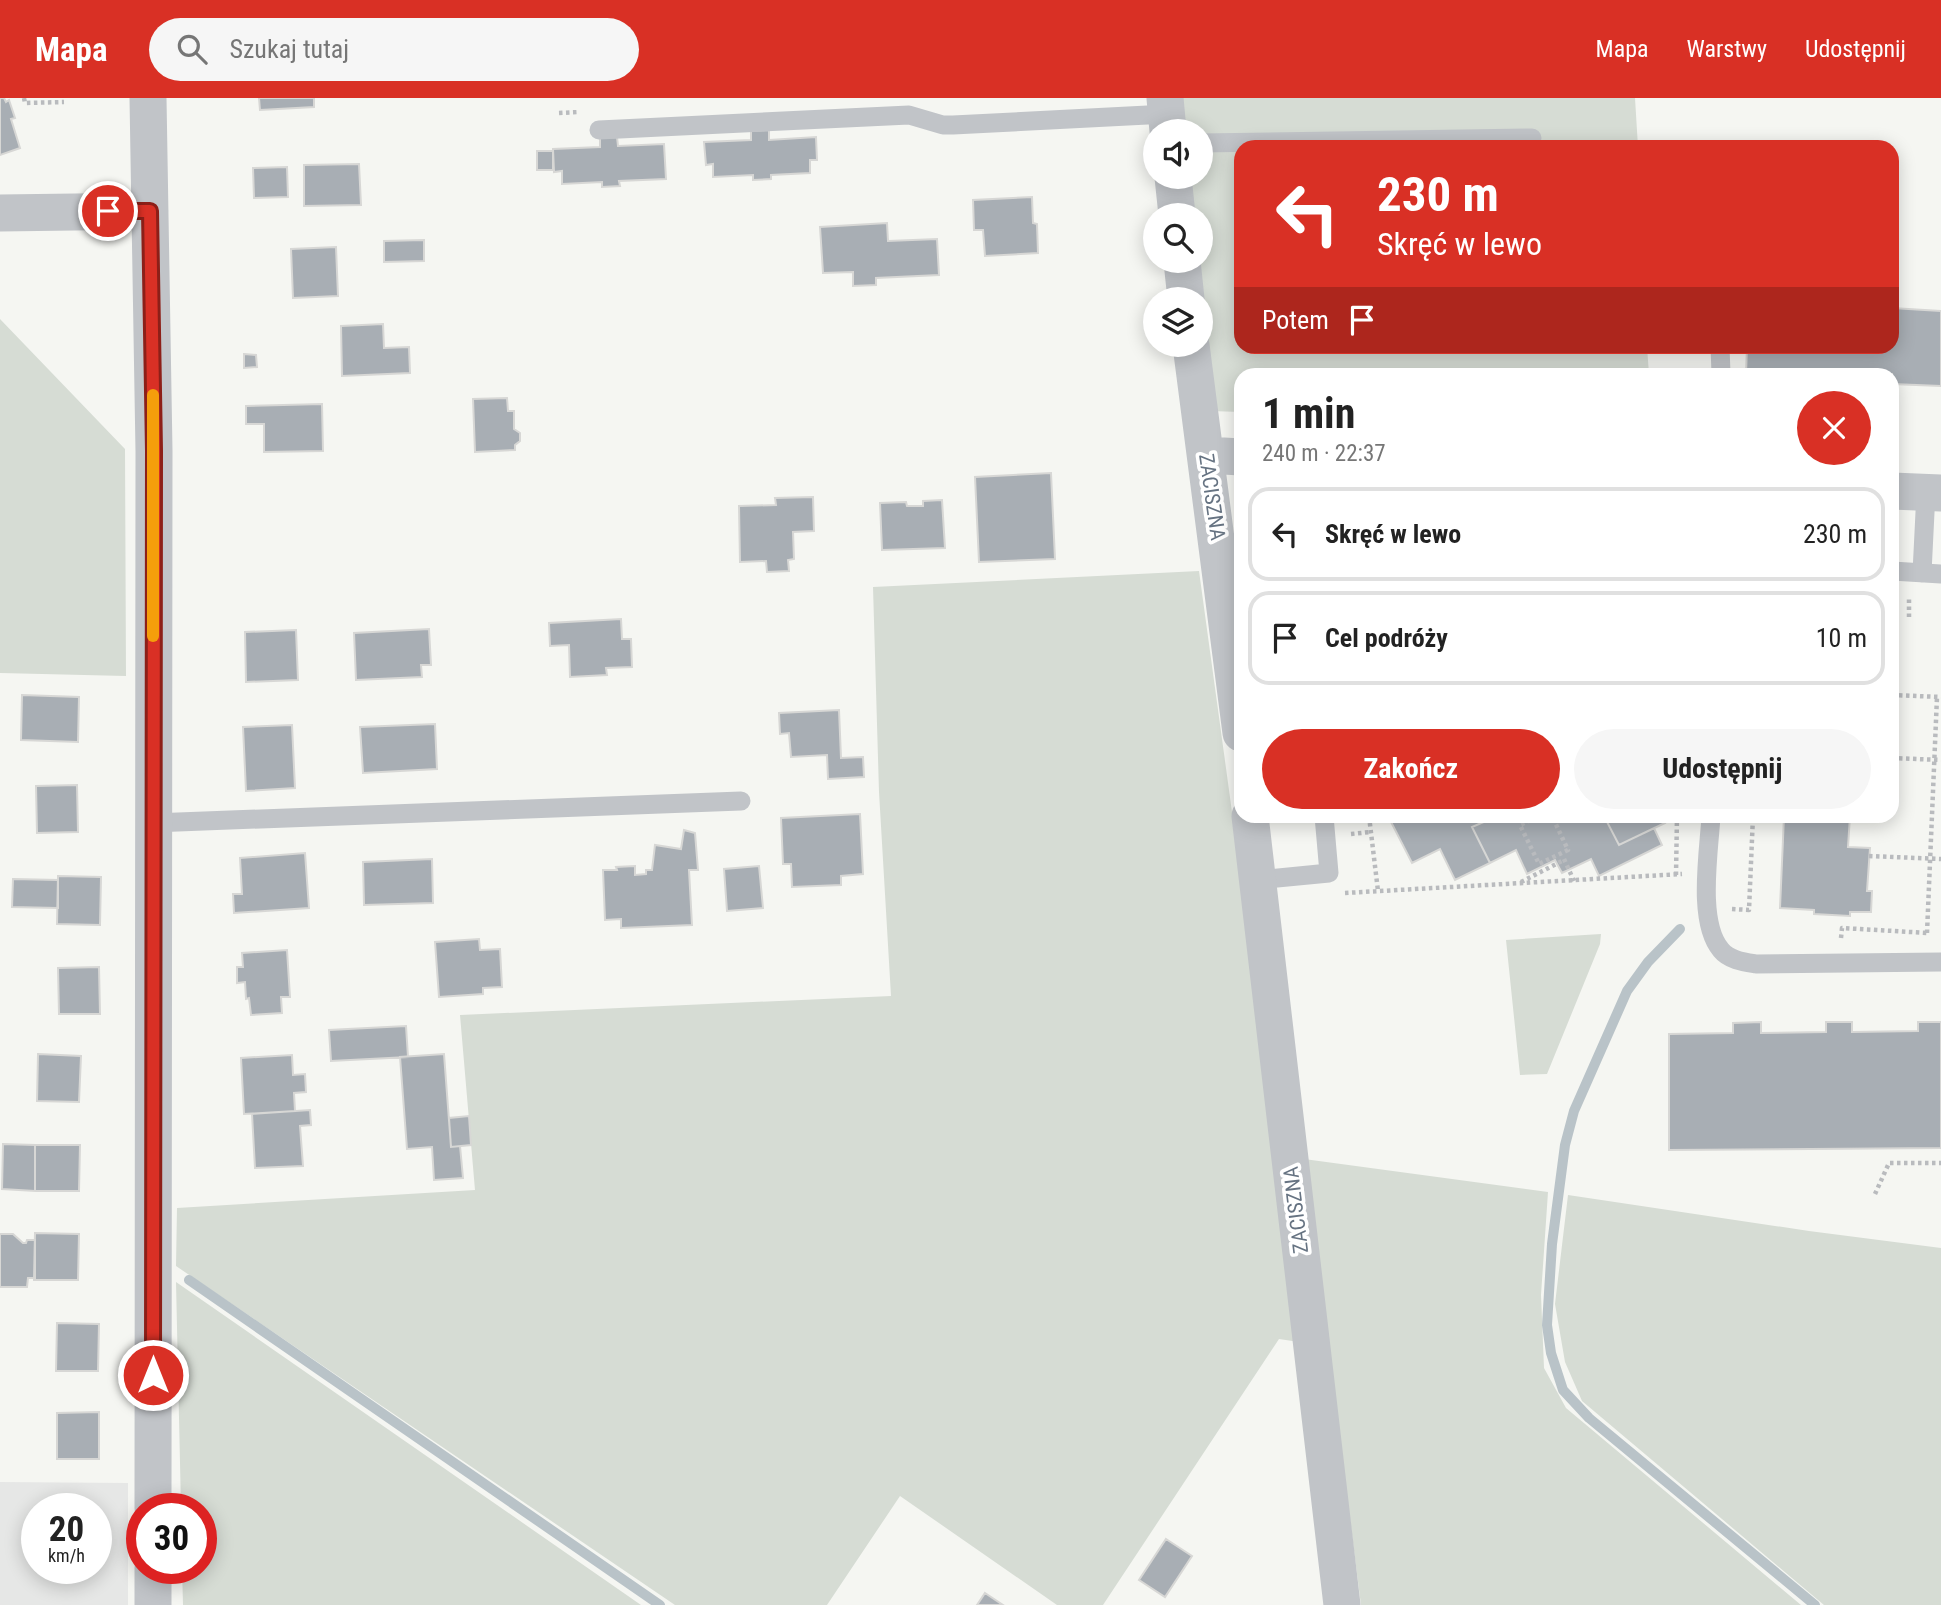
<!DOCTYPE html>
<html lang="pl">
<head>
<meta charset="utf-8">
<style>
  body { margin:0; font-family:"Roboto Condensed",sans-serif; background:#f6f6f6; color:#222; height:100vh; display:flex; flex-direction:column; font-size:26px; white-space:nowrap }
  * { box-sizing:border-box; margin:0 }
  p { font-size:23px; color:#767676 }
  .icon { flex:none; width:38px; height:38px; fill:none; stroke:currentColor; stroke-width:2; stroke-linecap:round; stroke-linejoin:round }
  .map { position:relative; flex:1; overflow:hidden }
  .details { position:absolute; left:1234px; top:270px; width:665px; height:455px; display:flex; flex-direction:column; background:#fff; border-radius:21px; box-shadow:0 4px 18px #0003 }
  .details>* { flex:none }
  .top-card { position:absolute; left:1234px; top:42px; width:665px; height:214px; border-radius:21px; box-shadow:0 4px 18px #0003; background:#d93025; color:#fff; overflow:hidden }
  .controls { position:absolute; left:1143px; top:21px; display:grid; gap:14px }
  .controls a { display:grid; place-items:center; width:70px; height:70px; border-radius:50%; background:#fff; box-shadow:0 4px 18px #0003; font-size:35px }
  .speed { position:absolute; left:21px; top:1395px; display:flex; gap:14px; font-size:35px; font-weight:700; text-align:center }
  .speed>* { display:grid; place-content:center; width:91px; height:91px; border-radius:50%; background:#fff; box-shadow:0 4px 18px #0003; line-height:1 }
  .speed small { font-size:18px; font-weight:400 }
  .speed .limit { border:10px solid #d22; background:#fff; color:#111 }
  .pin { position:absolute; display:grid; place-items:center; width:60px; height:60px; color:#fff; margin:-30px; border:4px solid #fff; border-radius:50%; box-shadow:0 2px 7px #0007 }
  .me { position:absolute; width:77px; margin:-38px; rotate:0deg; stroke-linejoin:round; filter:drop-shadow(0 0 5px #0008) }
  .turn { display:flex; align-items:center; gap:24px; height:147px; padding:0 28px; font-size:32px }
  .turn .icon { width:91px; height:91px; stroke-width:2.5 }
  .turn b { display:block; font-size:49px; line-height:60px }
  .then { display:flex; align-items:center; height:66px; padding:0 28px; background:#0003; gap:14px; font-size:26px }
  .round { display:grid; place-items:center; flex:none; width:74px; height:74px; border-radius:37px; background:#f6f6f6 }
  .head { display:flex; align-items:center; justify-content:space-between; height:119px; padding:0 28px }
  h1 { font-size:42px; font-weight:700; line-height:52px }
  .action { display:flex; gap:14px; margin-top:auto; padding:14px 28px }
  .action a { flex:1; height:80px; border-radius:42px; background:#d93025; color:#fff; font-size:28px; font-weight:700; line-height:80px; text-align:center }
  .action a+a { background:#f6f6f6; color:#222 }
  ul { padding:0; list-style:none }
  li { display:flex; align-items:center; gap:21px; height:94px; margin:0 14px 10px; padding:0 14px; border:4px solid #e0e0e0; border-radius:21px }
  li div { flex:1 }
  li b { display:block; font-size:26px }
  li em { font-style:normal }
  header { display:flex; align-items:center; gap:42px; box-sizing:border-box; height:98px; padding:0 35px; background:#d93025; color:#fff }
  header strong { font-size:33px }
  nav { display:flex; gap:38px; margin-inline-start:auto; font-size:24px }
  .search { width:490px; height:63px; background:#f6f6f6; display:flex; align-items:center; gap:18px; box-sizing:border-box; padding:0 24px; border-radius:38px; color:#767676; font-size:26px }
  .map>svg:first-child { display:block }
</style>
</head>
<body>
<header>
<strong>Mapa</strong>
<div class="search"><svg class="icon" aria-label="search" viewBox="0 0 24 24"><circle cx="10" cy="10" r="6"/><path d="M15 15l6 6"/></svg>Szukaj tutaj</div>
<nav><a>Mapa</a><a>Warstwy</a><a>Udostępnij</a></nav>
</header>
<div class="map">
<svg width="1941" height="1507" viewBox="0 0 1941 1507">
  <rect width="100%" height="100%" fill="#f5f6f2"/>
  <path fill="#e6e7e6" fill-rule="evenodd" d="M0,1384L128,1385V1507H0ZM37,1410H96V1470H37Z"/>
  <path fill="#d6dcd4" d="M1173,0H1635L1638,49H1241V248L1647,249L1649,276H1241V314L1210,313C1204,263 1203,212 1193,163H1200V117H1187L1183,79H1200V33H1177Z
    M0,221L125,351L126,578L0,575Z
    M1199,473L1255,882L1299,1244L1279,1241L1103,1507H1057L900,1398L827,1507H675L176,1168L177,1110L475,1092L460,917L891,898L879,694L873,489Z
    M1601,836L1600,846L1547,976L1520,977L1506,842Z
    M1304,1061L1548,1094L1541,1197L1544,1270L1566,1310L1801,1507H1361Z
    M1568,1097L1809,1133L1941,1150V1507H1824L1582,1303L1565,1264L1555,1206Z
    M176,1184L641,1507H183L182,1470H201V1410H181Z"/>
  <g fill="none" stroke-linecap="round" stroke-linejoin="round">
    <path stroke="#b9c3c8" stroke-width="10" d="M1680,831L1648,864L1627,893L1574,1013L1565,1047L1552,1146L1547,1227L1551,1255L1563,1292L1589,1320L1815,1507
      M189,1182L660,1507"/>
  </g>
  <path fill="#a8aeb4" stroke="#d7d7d5" stroke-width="2" d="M0,0H4L6,4L9,2L15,20L11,21L20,50L0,57Z
    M259,0H314V9L260,12Z
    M769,32V42L816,39L817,62H810V75L771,77V81L753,82V77L713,79V66L706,67L704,44L751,42V33Z
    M617,39L618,48L664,46L666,81L619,83L620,88L602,89V84L562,86V73L554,74L553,51L600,49V40Z
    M537,53H553V72H537Z
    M359,66L361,107L304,108V67Z
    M287,69L288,99L254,100L253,70Z
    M1032,99L1033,125L1037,126L1038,155L985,158L983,132H974L973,102Z
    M887,125L888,143L937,141L939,177L876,180V187L853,188V174L823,175L820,129Z
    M424,142V163L384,164V143Z
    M336,149L338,198L293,200L291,151Z
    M1892,210L1941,213V288L1892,286V276H1746L1747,248H1892Z
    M383,226L384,250L409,249L410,275L342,278L341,228Z
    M244,256L256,257L257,269L244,270Z
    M507,300L508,313H514V331L520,335V343L515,347V352L475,354L473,301Z
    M322,306L323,353L264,354V326H246V308Z
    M1051,375L1055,461L979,464L975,379Z
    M813,399L814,433L793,434L794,461L788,462L789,473L767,474L766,463L740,464L739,408L776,407L775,400Z
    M942,402L945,450L882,452L880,405L906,404L907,408H923V403Z
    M621,521L622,541H631L632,569L606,570L607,577L570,579L569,547L550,548L549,525Z
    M429,531L431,567H421L422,579L356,582L354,535Z
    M296,532L298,582L246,584L245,534Z
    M22,597L79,599L78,644L21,642Z
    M839,612L841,660L863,659L864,679L828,681L827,657L791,659L789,635L780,636L779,615Z
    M435,626L437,671L363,675L360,629Z
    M292,627L295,690L246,693L243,629Z
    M77,687L78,734L37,735L36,688Z
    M860,716L863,776L841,778V787L792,789L791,766H783L781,720Z
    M1388,718H1483L1486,723L1472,729L1490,765L1455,782L1440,751L1412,765Z
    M1483,718H1604L1619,747L1654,730L1662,747L1599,778L1591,761L1562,775L1555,762L1527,776L1516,752L1490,765L1472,729L1486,723Z
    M1604,718H1661L1665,725L1619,747Z
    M1784,718H1850L1848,749L1870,750L1867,793H1872L1871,814H1850V818L1814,816V812L1780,810Z
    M684,732L695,735L698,772H689L692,827L621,830V821L605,822L603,772H617L616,769L635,768V777L646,776V772H652L655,747L681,751Z
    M305,755L309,810L234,815L233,796H242L240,760Z
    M432,761L433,805L364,807L363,764Z
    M759,768L763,810L727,813L724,771Z
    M58,778L101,779L100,827L57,826Z
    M13,781L58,782V810L12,809Z
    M479,841L480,852L500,851L502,889L483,890V896L439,899L435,844Z
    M287,852L290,899H281L282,915L251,917L249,900L246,901L245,884L237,885V869H243L242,855Z
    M99,869L100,916H59L58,870Z
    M1761,924V935L1826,934V924H1852V934L1918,933V924H1941V1050L1669,1052V936L1733,935V925Z
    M406,928L408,959L331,963L329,932Z
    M38,956L81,958L79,1004L37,1003Z
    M444,956L451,1049L460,1048L463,1080L434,1082L432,1049L407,1051L400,959Z
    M292,957L293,977L305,976L306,994L294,995L295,1013L244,1016L241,960Z
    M310,1012L311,1027L300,1028L303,1068L255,1070L252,1016Z
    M469,1018L471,1047L451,1049L449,1020Z
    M3,1046L35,1047V1093L2,1091Z
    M35,1047H80L79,1093H35Z
    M35,1135L79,1136L78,1182H34Z
    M0,1136H13L23,1145H26L27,1142H35V1180H28L27,1189H0Z
    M57,1225L99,1226L98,1273H56Z
    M99,1314V1361H57V1315Z
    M1166,1441L1192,1458L1165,1499L1139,1482Z
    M985,1495L1003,1507H977Z"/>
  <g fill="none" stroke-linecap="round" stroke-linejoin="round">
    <path stroke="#b9bbbe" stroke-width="4.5" stroke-dasharray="3.5 3.5" stroke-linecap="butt" d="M24,0L25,5L64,4
      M559,15L579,14
      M1909,519V499
      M1892,597L1941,599
      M1892,660L1941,662
      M1369,718L1378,793
      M1534,718L1535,720L1520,727L1539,766L1568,752L1552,718
      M1351,736L1370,734
      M1869,758L1941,761
      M1564,761L1574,783
      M1676,777L1677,718
      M1521,784L1564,762
      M1345,795L1682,776
      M1732,811L1749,812L1753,718
      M1927,835L1937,599
      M1841,840L1842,830L1928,835
      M1875,1096L1889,1065H1941"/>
    <path stroke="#c1c4c8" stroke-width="19" d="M599,32L909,17L943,27H953L1167,16
      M1200,45L1532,40
      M1720,248L1721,276
      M1892,473L1941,476
      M1922,475L1926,394
      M1711,718C1709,754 1697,824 1721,852C1729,862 1744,864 1756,866L1941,864
      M152,725L741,703
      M1258,782L1329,775L1324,718"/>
    <path stroke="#c1c4c8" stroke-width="37" d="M148,0L154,353L153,1410
      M1165,0L1168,33
      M1173,79L1177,117
      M0,115L150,113
      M1182,163L1186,201
      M1191,247L1241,635
      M1206,357L1241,359
      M1892,393L1941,395
      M1250,718L1342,1507
      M153,1470V1507"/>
  </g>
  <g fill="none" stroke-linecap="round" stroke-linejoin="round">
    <g stroke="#8d1f18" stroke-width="18">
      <path id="route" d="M108,113H150L154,353L153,1277"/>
    </g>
    <use href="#route" stroke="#d93025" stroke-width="12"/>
    <path stroke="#f59e0b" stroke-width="12" d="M153,538V297"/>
  </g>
  <g text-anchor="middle" stroke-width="7" stroke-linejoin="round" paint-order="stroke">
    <g font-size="21" fill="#667382" stroke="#fff">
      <text transform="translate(1212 399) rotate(82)" y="7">ZACISZNA</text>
      <text transform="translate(1296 1112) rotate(-97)" y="7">ZACISZNA</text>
    </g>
  </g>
</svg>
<div class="controls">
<a><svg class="icon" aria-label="sound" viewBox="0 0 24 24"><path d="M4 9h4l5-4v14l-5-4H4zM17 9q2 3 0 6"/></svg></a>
<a><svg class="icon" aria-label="search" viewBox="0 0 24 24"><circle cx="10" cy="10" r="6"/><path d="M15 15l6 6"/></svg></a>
<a><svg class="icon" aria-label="layers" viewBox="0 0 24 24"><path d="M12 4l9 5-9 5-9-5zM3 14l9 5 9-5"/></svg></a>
</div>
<div class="speed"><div>20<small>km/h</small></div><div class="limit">30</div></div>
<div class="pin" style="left:108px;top:113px;background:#d93025"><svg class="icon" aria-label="arrive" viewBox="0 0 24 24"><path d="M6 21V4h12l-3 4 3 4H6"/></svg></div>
<svg class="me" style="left:153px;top:1277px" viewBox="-20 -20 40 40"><circle r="17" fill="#d93025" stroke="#fff" stroke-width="3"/><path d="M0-11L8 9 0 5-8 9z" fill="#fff"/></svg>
<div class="top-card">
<div class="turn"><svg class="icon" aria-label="left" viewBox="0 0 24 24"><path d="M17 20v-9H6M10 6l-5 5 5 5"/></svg><div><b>230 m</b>Skręć w lewo</div></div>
<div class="then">Potem<svg class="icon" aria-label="arrive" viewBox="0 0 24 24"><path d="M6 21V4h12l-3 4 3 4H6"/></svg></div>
</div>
<section class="details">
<div class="head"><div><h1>1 min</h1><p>240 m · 22:37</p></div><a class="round" style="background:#d93025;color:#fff"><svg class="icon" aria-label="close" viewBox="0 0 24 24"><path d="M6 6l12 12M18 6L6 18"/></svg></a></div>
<ul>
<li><svg class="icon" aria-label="left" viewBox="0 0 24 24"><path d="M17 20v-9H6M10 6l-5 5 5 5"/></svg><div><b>Skręć w lewo</b></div><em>230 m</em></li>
<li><svg class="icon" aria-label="arrive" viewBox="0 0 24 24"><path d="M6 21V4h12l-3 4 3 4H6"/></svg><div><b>Cel podróży</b></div><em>10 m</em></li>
</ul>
<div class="action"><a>Zakończ</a><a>Udostępnij</a></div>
</section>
</div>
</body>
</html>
